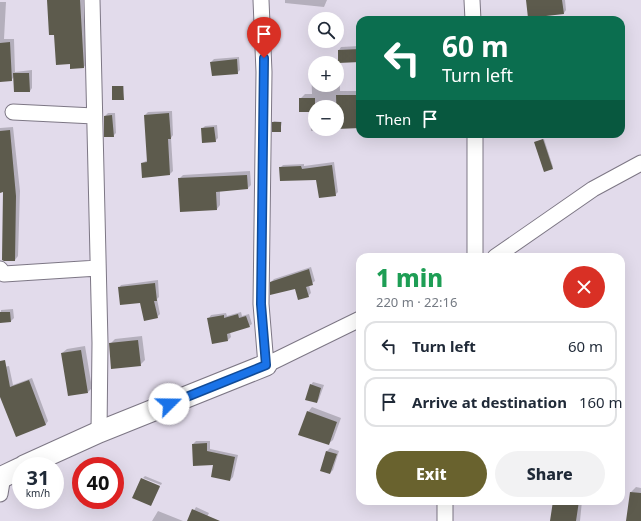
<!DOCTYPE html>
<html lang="en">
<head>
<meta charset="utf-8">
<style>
  body { margin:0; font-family:"Noto Sans",sans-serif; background:#f2f2f3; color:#1f2937; height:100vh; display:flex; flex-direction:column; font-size:15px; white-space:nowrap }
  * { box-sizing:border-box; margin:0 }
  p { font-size:13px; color:#747a83 }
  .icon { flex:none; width:22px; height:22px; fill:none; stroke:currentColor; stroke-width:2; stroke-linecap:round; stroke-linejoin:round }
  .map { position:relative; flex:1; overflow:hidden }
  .details { position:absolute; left:356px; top:253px; width:269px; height:252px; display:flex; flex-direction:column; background:#fff; border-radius:12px; box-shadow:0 4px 16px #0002 }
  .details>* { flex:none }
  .hud { position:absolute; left:356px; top:16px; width:269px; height:122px; border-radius:12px; box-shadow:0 4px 16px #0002; background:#0b6e4f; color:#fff; overflow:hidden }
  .buttons { position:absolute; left:308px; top:12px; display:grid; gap:8px }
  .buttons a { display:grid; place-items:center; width:36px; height:36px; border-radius:50%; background:#fff; box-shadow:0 4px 16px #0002; font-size:20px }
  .speed { position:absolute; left:12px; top:457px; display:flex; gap:8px; font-size:20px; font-weight:700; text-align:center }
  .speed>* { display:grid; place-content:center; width:52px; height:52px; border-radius:50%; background:#fff; box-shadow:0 4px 16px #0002; line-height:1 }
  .speed small { font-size:10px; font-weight:400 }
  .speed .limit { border:6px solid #d22; background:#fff; color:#111 }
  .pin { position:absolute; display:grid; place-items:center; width:34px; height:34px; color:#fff; margin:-41px -17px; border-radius:50% 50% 50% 0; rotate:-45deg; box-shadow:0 0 4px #0007 }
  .pin .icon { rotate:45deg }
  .me { position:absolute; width:44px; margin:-22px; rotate:68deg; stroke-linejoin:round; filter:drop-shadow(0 0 3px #0008) }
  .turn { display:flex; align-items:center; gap:14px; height:84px; padding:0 20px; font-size:18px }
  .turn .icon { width:52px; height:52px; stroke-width:2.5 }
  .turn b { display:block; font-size:28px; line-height:34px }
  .then { display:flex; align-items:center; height:38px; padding:0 20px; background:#0003; gap:8px; font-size:15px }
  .round { display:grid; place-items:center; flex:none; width:42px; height:42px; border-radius:21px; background:#f2f2f3 }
  .head { display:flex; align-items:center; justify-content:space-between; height:68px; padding:0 20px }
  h1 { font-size:24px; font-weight:800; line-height:30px; color:#1e9e55 }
  .cta { display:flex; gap:8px; margin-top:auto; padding:8px 20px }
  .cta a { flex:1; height:46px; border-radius:24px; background:#69622e; color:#fff; font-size:16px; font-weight:800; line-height:46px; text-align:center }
  .cta a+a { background:#f2f2f3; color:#1f2937 }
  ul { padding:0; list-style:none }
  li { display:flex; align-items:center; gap:12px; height:50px; margin:0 8px 6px; padding:0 12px; border:2px solid #e0e1e3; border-radius:12px }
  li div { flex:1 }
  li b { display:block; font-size:15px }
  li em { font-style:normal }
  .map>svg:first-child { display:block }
</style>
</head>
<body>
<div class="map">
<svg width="641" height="521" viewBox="0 0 641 521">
  <rect width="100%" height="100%" fill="#e2dbeb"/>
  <path fill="#0003" fill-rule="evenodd" d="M48,0H83L86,64L84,67L71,63L55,34Z
    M285,0H327L324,7L285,3Z
    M527,0H565L566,10L564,13Z
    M0,2H6L4,39H14L15,72L32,70V88L30,91L14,77L11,80L0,81Z
    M360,46V61L339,62L340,91H360V127L337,107H315V129H334L311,131L310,111L300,99L305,94H312L311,66L315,61L339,60V50L341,47ZM315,63H337V85H315Z
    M239,57L240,70L237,73L211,62L214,59Z
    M114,86H124L123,99L113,87Z
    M172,111L173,135L171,138L173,171L170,174L142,163L148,160L145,115L148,112Z
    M108,113H115L116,133L113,136L105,116Z
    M274,121L282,122L280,131L273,122Z
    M217,125L218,138L215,141L202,129L205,126Z
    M13,127L20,191L18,256L15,260L4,191L0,192V128Z
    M544,139L553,167L552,168L536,142Z
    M334,162L338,192L335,195L317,179L280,168L283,165L304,164V166Z
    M250,171L251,185L248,188L220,191V205L217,209L179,179L183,175Z
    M311,267L315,281L309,285L311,293L308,296L296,287L271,282L274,279Z
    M158,280L159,297L157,299L160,314L157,317L141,301L119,288L121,285Z
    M13,309L14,318L11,321L0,322L1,310Z
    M241,312L242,316L249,314L252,324L249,326L230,332L231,337L228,340L209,318L211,315L226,313L227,316Z
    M142,336L145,360L140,365L110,344L115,339Z
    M85,346L92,388L88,392L62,353L67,349Z
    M9,366L13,385L32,378L48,421L46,424L16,435L0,394V368Z
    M313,382L324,385L319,399L317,402L311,385Z
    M312,407L341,418L333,440L328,444L308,412Z
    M196,441H210V449L238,455L233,477L230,480L193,444Z
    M330,448L339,451L333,470L330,473L321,470L327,451Z
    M145,476L162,483L161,485L143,478Z
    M142,479L160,487L151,505Z
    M636,487L641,488V521H627L631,492Z
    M551,501H582L580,521H551L554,502Z
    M196,507L209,513L205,521H188Z
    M158,511L183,521H152Z"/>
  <path fill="#5d5b4d" d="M47,0H80L84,68L70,69V64L56,65L54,35H49Z
    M526,0H562L564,14L528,18Z
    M10,42L12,81L0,82V43Z
    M360,49V62L338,63V50Z
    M237,59L238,74L212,76L210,62Z
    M13,73H29L30,92H14Z
    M112,86H123L124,100H112Z
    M336,95H360V128L337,129Z
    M299,98H315V112H299Z
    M169,113L171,139H168L170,175L142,178L141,163L147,162L144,115Z
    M112,115L114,137H104V116Z
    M272,122H281V132H272Z
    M214,127L216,142L202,143L201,128Z
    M10,130L16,196L15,261H4L2,260L3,192L0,193V131Z
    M543,139L553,169L544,172L534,142Z
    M332,165L336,196L319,198L316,180L280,181L279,167L301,166L302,169Z
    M247,175L248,189L216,192L217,210L180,212L178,178Z
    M309,269L313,285L306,287L309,297L298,300L295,289L270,295V282Z
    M155,283L157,301H154L158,318L144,321L140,303L120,305L118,287Z
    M0,312H10L11,322L0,323Z
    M238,314L239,318L246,316L250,327L227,334L228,341L212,344L207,318L224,315V318Z
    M138,340L141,366L111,369L109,343Z
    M81,350L88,393L68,396L61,353Z
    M5,360L10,387L29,380L46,425L16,437L0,397V361Z
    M310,384L321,388L317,403L305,400Z
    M307,411L337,422L329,445L298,435Z
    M207,443V451L235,457L230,481L211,477L213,465L193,466L192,444Z
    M326,451L337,454L330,474L320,471Z
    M141,478L160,486L151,506L132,498Z
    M630,492L641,493V521H626Z
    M553,501H579L576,521H550Z
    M192,509L220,521H187Z"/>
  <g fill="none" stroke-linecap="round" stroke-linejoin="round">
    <g stroke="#7d7785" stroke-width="17">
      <path id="street" d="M92,0L100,343L99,432
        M261,0L264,72L261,304L266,365L360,319
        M472,0L473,20
        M13,112L94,116
        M475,257V134
        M495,257L593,189L641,163
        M0,269L4,274L98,268
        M0,494L3,476
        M445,521V501"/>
    </g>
    <g stroke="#7d7785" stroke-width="23">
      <path id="secondary" d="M24,466L99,432L266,365
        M0,478L21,468"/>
    </g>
    <use href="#street" stroke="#fff" stroke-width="15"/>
    <use href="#secondary" stroke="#fff" stroke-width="21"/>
  </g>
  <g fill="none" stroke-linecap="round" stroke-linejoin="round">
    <g stroke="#114b97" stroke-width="10">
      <path id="route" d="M169,404L266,365L261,304L264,58"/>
    </g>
    <use href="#route" stroke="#1a73e8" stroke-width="7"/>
  </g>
</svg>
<div class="buttons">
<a><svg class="icon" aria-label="search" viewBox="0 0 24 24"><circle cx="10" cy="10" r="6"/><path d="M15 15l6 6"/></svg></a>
<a>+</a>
<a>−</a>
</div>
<div class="speed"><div>31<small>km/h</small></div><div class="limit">40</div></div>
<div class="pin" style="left:264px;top:58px;background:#d93025"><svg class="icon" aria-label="arrive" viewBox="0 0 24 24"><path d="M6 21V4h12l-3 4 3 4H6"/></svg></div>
<svg class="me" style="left:169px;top:404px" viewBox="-20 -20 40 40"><circle r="19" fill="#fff"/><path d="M0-13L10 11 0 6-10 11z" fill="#1a73e8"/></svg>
<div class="hud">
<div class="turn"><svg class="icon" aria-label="left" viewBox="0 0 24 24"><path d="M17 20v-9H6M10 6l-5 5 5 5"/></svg><div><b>60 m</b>Turn left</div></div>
<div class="then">Then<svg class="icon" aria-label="arrive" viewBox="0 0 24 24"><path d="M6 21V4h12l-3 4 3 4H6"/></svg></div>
</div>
<section class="details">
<div class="head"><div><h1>1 min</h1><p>220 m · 22:16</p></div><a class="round" style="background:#d93025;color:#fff"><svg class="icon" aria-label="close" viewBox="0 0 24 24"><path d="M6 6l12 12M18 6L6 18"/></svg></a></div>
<ul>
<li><svg class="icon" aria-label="left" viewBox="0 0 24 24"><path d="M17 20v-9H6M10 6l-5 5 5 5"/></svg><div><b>Turn left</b></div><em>60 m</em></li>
<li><svg class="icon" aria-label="arrive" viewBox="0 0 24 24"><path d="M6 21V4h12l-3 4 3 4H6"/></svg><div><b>Arrive at destination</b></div><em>160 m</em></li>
</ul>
<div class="cta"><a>Exit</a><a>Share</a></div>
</section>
</div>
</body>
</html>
